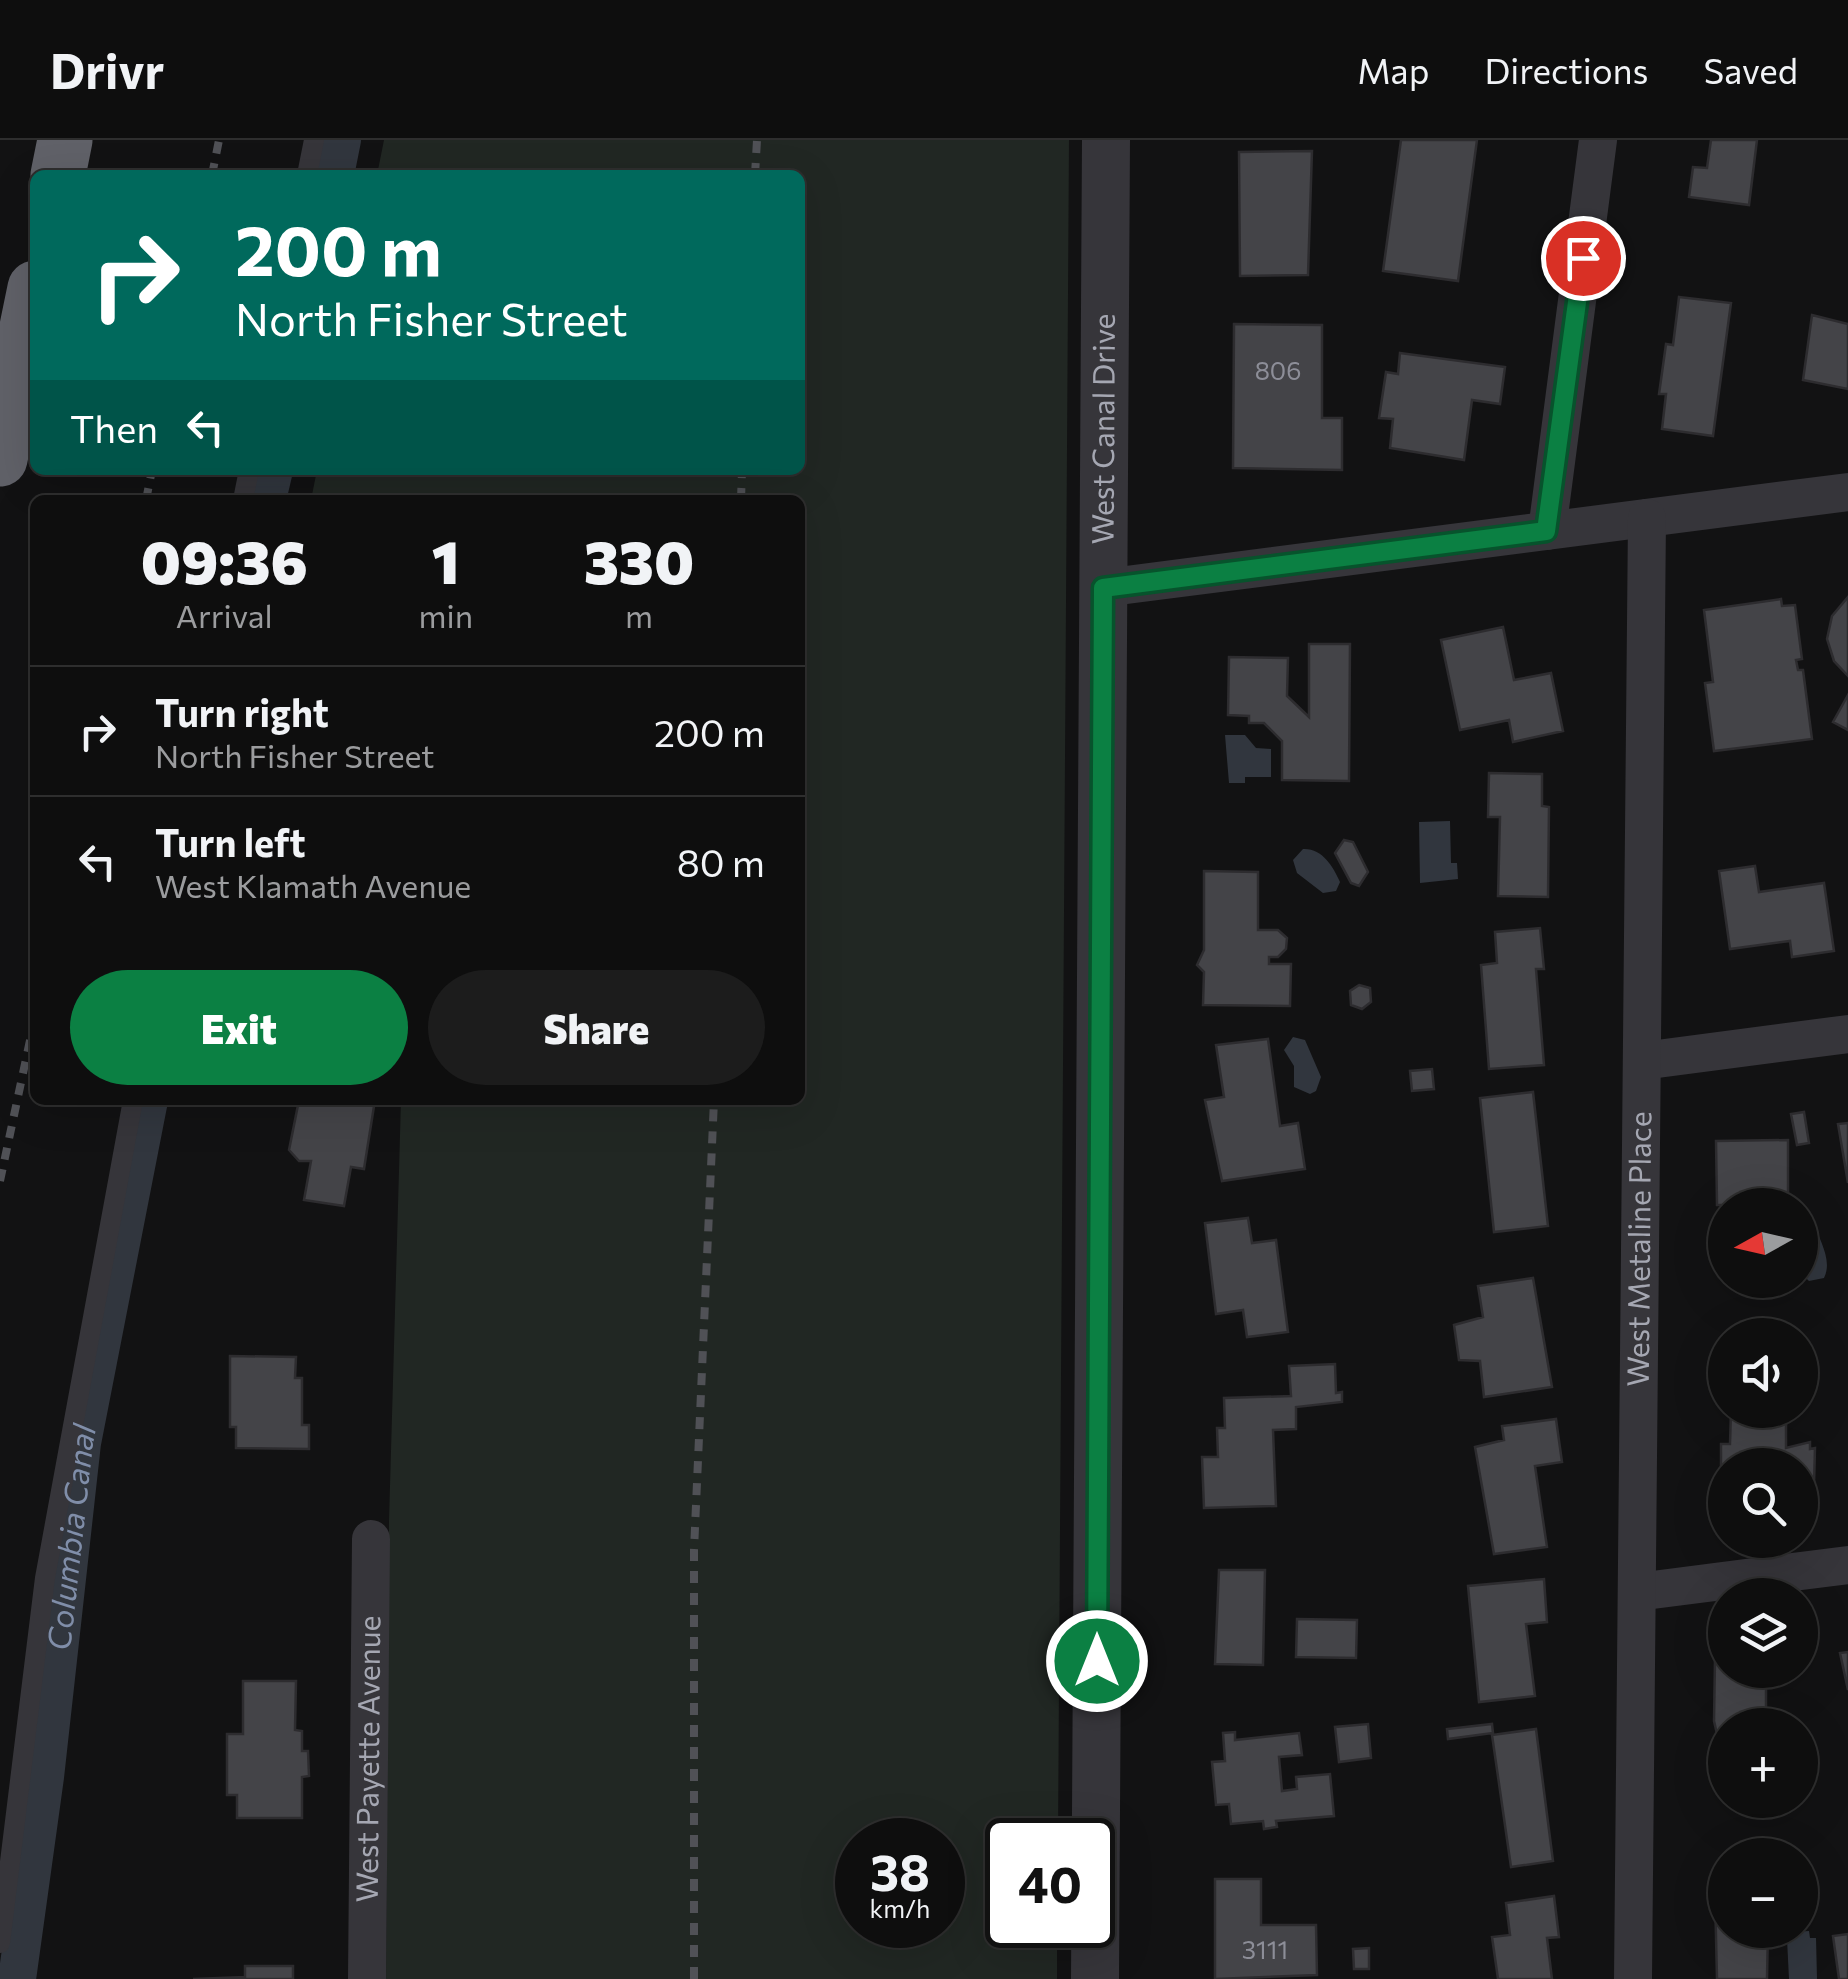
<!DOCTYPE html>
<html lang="en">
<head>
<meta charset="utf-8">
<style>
  body { margin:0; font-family:Commissioner,sans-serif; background:#1c1c1c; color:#f1f3f6; height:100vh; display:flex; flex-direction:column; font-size:38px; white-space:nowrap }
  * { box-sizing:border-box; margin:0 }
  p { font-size:32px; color:#9b9c9e }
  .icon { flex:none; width:55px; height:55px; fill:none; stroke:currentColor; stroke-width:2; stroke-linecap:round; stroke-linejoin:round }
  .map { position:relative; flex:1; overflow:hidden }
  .drawer { position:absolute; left:30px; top:355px; width:775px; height:610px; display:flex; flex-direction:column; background:#0e0e0e; border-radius:15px; box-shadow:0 10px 40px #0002,0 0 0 2px #2e2e2e }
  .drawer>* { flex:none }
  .guide { position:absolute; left:30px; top:30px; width:775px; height:305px; border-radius:15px; box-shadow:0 10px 40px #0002,0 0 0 2px #2e2e2e; background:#00695c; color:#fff; overflow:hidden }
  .needle { width:65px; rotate:262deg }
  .fabs { position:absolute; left:1708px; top:1048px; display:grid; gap:20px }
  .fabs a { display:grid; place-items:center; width:110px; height:110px; border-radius:50%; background:#0e0e0e; box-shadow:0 10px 40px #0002,0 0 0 2px #2e2e2e; font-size:50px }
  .speed { position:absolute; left:835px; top:1678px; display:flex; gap:20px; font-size:50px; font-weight:700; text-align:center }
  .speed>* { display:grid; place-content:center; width:130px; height:130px; border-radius:50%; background:#0e0e0e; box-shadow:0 10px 40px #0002,0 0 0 2px #2e2e2e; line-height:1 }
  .speed small { font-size:25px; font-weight:400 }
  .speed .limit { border:5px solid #111; border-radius:15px; background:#fff; color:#111 }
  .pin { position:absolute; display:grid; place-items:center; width:85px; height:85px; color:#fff; margin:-42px; border:5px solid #fff; border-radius:50%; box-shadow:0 2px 10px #0007 }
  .me { position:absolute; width:110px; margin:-55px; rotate:0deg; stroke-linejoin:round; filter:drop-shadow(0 0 8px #0008) }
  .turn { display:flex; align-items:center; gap:35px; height:210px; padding:0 40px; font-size:45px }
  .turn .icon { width:130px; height:130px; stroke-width:2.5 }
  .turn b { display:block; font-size:70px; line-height:85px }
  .then { display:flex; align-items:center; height:95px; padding:0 40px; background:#0003; gap:20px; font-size:38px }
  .eta { display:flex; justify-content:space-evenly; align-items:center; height:170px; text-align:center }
  .eta b { font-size:60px; font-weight:800; line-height:70px }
  .button { display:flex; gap:20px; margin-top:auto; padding:20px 40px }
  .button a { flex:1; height:115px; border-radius:60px; background:#0b8043; color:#fff; font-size:40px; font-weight:800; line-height:115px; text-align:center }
  .button a+a { background:#1c1c1c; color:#f1f3f6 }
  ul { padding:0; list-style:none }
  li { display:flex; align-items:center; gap:30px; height:130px; padding:0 40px; border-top:2px solid #2e2e2e }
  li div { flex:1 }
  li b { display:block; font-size:38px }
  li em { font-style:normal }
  header { display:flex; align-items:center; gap:60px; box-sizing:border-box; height:140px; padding:0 50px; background:#0e0e0e; border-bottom:2px solid #2e2e2e }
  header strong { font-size:48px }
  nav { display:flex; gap:55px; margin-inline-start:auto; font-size:35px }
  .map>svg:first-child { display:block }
</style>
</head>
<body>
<header>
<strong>Drivr</strong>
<nav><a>Map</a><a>Directions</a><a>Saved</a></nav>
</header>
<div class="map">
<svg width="1848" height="1839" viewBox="0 0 1848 1839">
  <rect width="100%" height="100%" fill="#121213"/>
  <path fill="#212723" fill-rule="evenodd" d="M384,0H1069L1058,1700H1008V1785H1057V1839H386L389,1381L401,960H800V360H311L317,330H800V35H377ZM858,1700H942V1785H858Z"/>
  <path fill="#31363e" d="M1225,595H1245L1256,608L1271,609V637H1245V643H1229Z
    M1450,681L1451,723H1457L1458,739L1420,743L1419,682Z
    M1303,709C1322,708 1333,726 1340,742L1336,751L1323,753L1297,733L1293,720Z
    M1293,897L1305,900L1321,937L1316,951L1310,954L1294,947V926L1284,910Z
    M1814,1083C1819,1100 1833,1120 1824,1138L1809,1141L1803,1135L1800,1086Z
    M1809,1791L1810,1798H1816L1817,1839H1789L1787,1799L1794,1798V1792Z"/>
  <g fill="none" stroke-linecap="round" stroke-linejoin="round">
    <g stroke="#31363e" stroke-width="38">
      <path d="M335,35L342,0"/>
      <path d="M267,360L274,330"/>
      <path id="s1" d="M17,1839L45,1637L82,1303L149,960"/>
    </g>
  </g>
  <path fill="#444448" stroke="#2d2c2f" stroke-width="2.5" d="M1401,0H1477L1458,141L1383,131Z
    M1711,0H1757L1749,65L1689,57L1693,27L1707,28Z
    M1312,11L1308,135L1240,136L1239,12Z
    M1679,157L1731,163L1713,296L1662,289L1666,254H1659L1666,204L1673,205Z
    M1812,175L1848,184V249L1803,240Z
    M1234,184L1322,185V278H1342V330L1233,328Z
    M1400,213L1505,227L1500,264L1472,260L1464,320L1390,308L1393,279L1379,278L1386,232L1398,234Z
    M1848,457V536L1834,521L1827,499L1832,476Z
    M1781,459L1782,466L1795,465L1802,519L1796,520L1798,530H1803L1812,599L1714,611L1705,543L1713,542L1704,470Z
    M1503,487L1514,540L1551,533L1563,591L1513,602L1509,580L1460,590L1441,500Z
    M1309,504H1350L1349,641L1282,640V601L1264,583H1249V576L1228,575L1229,517L1288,518L1287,556L1309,577Z
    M1848,555V590L1833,582Z
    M1489,633L1542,634V666L1549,667L1548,757L1498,756L1500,677H1488Z
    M1344,700L1353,702L1368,732L1359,746L1351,743L1335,713Z
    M1755,726L1759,752L1824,743L1834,811L1792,817L1790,801L1730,809L1719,731Z
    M1204,731L1258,732V790H1278L1287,798L1286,809L1278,817H1269V824H1291L1290,866L1203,865L1204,832L1197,825L1204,810Z
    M1540,788L1544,829H1536L1544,925L1489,929L1481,825L1497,823L1495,792Z
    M1359,845L1370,848L1371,862L1362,869L1351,865L1350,851Z
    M1268,899L1280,986L1298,983L1305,1029L1222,1041L1205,960L1224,957L1216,905Z
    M1432,929L1434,949L1412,951L1410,931Z
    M1533,952L1548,1086L1494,1092L1480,958Z
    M299,960H375L364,1029L351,1027L344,1066L304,1060L311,1021H299L289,1010Z
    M1804,972L1809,1003L1797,1005L1791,974Z
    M1848,983V1043L1838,984Z
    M1788,1000V1065H1725V1131H1719L1722,1065H1717L1716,1001Z
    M1248,1078L1252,1103L1276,1100L1288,1192L1247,1197L1243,1170L1216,1174L1205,1083Z
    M1533,1138L1552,1247L1484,1257L1480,1221L1459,1220L1454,1185L1483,1177L1478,1146Z
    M230,1216L296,1217L295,1238H302V1285H309V1309L236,1308V1287H230Z
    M1335,1224L1336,1253L1342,1252V1262L1296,1267V1289L1273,1290L1276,1366L1204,1368L1202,1317H1218L1217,1288H1225L1224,1258L1291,1256L1289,1226Z
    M1731,1270H1786V1308L1810,1302V1309L1815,1308L1814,1345H1800V1325H1725V1344H1721V1304H1730Z
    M1556,1279L1562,1322L1535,1326L1547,1407L1494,1414L1475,1307L1504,1300L1502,1286Z
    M1219,1430H1265L1263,1525L1215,1524Z
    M1544,1439L1547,1482L1526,1484L1535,1556L1479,1562L1468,1446Z
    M1297,1479L1357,1480L1356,1518L1296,1517Z
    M1848,1512V1550L1840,1513Z
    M1715,1518H1725V1530H1766V1573L1779,1574V1585H1725V1648H1720L1721,1611L1714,1581Z
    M243,1541H296L295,1590L302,1591V1611H308L309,1636L302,1637V1678H237V1655H227V1594H243Z
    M1368,1584L1371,1618L1339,1622L1335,1587Z
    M1492,1584L1493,1593L1448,1599L1447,1589Z
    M1536,1589L1553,1721L1511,1727L1492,1595Z
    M1235,1592V1600L1299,1593L1302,1615L1279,1617L1282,1651L1297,1649L1296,1637L1330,1634L1334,1676L1276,1681L1277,1687L1264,1689L1263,1681L1231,1684L1229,1664L1216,1665L1212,1622L1225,1621L1223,1593Z
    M1215,1739H1261V1785H1316L1317,1835L1215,1839Z
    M1715,1755H1725V1790H1768L1767,1839H1717Z
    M1554,1756L1559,1797L1547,1798L1552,1839H1498L1492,1797L1510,1795L1506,1763Z
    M1848,1794V1839H1839L1833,1796Z
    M1369,1808V1829H1354L1353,1809Z
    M245,1826H293V1839H193L245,1837Z"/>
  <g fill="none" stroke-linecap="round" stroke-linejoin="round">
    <path stroke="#36353a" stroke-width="20" d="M307,35L314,0
      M243,360L249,330
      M0,1803L45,1438L133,960"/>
    <g stroke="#36353a" stroke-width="38">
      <path d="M1547,391L1598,0"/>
      <path d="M1103,448L1848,352"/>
      <path d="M1642,921L1848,894"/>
      <path d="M1637,1452L1848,1425"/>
      <path id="s2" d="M367,1839L371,1399"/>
      <path id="s3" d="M1633,1839L1647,378"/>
    </g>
    <path stroke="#36353a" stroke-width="48" id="s4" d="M1095,1839L1106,0"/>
    <path stroke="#606168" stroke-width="55" d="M58,35L65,0
      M0,319L35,148"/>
    <path stroke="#505156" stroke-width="8" stroke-dasharray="12 10" stroke-linecap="butt" d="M212,35L219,0
      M755,35L757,0
      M146,360L152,330
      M741,360L742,330
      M0,1041L35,877
      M694,1839V1410L714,960"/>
  </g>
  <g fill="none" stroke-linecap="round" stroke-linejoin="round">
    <g stroke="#07532c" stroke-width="25">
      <path id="route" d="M1097,1521L1103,448L1546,391L1583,118"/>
    </g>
    <use href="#route" stroke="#0b8043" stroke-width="18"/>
  </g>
  <g text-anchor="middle" stroke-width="8" stroke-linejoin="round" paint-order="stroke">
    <g font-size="25" fill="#8d8e98">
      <text x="1278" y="240">806</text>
      <text x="1265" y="1819">3111</text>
    </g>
    <g font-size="30" fill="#a5a7b2" stroke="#0d0d0e">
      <text dy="10" stroke="none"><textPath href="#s4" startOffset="1550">West Canal Drive</textPath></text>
      <text dy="10" stroke="none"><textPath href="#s3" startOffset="730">West Metaline Place</textPath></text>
      <text dy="10" stroke="none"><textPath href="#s2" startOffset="220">West Payette Avenue</textPath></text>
    </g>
    <g font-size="32" font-style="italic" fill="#808ea9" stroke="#0d0d0e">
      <text dy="11" stroke="none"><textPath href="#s1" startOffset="445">Columbia Canal</textPath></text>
    </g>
  </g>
</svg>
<div class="fabs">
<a><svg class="needle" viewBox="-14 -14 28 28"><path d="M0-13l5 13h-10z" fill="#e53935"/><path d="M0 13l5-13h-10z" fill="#9b9c9e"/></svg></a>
<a><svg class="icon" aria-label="sound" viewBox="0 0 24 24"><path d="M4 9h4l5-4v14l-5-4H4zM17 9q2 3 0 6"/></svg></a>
<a><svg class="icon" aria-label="search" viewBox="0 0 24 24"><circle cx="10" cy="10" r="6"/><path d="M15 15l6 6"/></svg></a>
<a><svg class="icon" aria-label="layers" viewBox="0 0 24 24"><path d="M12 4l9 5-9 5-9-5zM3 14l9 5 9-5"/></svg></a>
<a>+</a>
<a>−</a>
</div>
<div class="speed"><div>38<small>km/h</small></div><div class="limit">40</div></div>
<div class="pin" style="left:1583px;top:118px;background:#d93025"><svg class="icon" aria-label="arrive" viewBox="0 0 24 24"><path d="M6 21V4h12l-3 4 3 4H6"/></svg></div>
<svg class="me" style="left:1097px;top:1521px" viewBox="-20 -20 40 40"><circle r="17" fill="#0b8043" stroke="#fff" stroke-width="3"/><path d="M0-11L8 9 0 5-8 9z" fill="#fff"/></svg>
<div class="guide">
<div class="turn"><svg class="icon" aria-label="right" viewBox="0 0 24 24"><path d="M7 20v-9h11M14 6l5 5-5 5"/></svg><div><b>200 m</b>North Fisher Street</div></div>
<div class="then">Then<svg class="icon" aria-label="left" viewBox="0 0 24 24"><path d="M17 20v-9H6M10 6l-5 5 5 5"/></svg></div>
</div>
<section class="drawer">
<div class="eta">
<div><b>09:36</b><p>Arrival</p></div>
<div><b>1</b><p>min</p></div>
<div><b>330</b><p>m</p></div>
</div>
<ul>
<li><svg class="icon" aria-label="right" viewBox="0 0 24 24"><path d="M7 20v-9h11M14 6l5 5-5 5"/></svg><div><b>Turn right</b><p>North Fisher Street</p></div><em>200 m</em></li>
<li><svg class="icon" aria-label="left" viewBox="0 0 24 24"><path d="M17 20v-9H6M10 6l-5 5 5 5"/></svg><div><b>Turn left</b><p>West Klamath Avenue</p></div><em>80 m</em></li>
</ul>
<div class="button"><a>Exit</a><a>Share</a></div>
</section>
</div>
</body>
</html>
